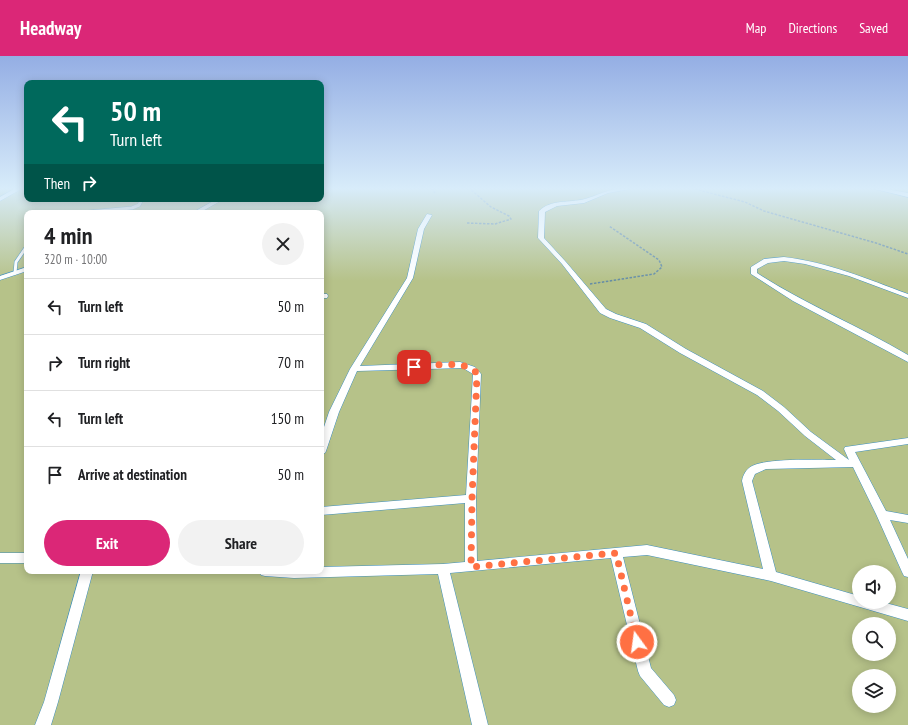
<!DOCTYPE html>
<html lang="en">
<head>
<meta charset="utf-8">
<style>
  body { margin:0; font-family:"PT Sans Narrow",sans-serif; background:#f2f2f2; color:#202124; height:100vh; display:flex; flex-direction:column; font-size:15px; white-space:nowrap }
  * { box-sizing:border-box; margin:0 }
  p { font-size:13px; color:#757577 }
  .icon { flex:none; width:22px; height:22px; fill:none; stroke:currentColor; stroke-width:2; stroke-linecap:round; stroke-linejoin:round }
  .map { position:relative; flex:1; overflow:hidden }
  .details { position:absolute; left:24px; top:154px; width:300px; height:364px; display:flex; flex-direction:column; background:#fff; border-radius:8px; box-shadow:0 2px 10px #0003 }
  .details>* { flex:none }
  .top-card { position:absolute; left:24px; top:24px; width:300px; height:122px; border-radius:8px; box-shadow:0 2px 10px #0003; background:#00695c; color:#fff; overflow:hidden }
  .tools { position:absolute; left:852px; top:509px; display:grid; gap:8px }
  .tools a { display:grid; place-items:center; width:44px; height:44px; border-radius:50%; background:#fff; box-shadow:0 2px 10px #0003; font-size:20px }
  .pin { position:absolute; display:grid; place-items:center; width:34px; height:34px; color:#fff; margin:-17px; border-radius:8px; box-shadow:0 2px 6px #0006 }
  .me { position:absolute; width:44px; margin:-22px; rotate:346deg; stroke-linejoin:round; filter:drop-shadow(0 0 3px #0008) }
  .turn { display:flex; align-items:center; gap:14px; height:84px; padding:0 20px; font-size:18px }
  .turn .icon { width:52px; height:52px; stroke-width:2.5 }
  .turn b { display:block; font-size:28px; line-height:34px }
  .then { display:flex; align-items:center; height:38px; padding:0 20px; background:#0003; gap:8px; font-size:15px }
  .round { display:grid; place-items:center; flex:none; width:42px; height:42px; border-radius:21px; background:#f2f2f2 }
  .headline { display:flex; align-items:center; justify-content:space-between; height:68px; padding:0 20px }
  h1 { font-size:24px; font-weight:800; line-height:30px }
  .cta { display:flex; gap:8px; margin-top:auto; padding:8px 20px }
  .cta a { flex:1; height:46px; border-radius:24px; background:#db2777; color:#fff; font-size:16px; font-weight:800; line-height:46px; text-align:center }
  .cta a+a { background:#f2f2f2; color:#202124 }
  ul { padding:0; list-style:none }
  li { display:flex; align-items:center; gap:12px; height:56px; padding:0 20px; border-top:1px solid #e0e0e0 }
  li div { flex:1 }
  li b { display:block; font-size:15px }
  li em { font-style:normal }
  header { display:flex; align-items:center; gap:24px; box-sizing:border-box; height:56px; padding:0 20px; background:#db2777; color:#fff }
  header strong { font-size:19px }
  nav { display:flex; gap:22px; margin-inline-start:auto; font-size:14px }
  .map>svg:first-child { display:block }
</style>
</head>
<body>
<header>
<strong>Headway</strong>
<nav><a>Map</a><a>Directions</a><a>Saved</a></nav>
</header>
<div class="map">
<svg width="908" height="669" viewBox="0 0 908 669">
  <rect width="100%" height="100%" fill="#a8d5f4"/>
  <path fill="#b6c289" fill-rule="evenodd" d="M0,132H27V143H321V132H908V669H0ZM27,157H321V515H27ZM859,516H889V546H859ZM859,568H889V598H859ZM859,620H889V650H859Z"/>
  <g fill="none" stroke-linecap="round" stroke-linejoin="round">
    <g stroke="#3e8fbf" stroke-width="4">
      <path id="service" d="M77,157L132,152L139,149L142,143
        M15,217L16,206L27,190"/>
    </g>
    <g stroke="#3e8fbf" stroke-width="1">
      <path id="minor" d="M16,132H23L0,145V141Z
        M621,132H635L608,137L584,147L557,150L545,156L544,182L566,206L606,253L616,258L646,268L686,293L763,335L784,351L811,376L849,404L844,393L845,391L908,382V388L855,396L886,455L908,459V467L890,464L908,503V521L904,520L902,516L876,458L853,411L766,413L755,418L752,425L776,516L859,540V546H882L908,553V565L771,525L647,499L623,501L651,612L674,639L676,644L674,649L669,651L664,649L640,620L638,615L611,502L450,517L488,669H472L438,518L294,522L265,520L261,519L259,515H321V511L443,508L465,506V447L321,459V451L466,439L473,318L463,312L357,315L339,356L326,395L325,397L321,398V380L329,356L350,313L407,222L418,173L427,158L432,159L424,173L413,222L360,310L460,306L475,311L481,318L476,443L477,505L647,489L763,513L742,425C743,419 746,413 752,410C767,402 817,404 836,404L805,380L778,355L757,339L680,297L640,272L610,262L600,257L562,208L538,182L539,155C551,143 569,147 585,143C598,139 607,134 621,132Z
        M871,132H881L908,137V141Z
        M217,143H224L199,157H192Z
        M784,201C828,206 867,223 908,238V242L849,220L805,208L784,205L768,207L757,213V217C805,248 859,270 908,299V306L793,245L751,218V211L764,203Z
        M27,211V215L0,224V220Z
        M321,238H327L328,240L327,242H321Z
        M0,497H27V507H0Z
        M81,515H93L58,646L51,669H35L44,646Z"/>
    </g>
    <path stroke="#648ca6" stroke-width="1.5" stroke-dasharray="2.5 1.5" stroke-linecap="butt" d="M432,132L435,137
      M691,132L745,146L764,155L876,187L908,198
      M467,167L495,168L511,163L509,160L491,151L469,132
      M590,228L654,218L662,211L659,204L609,170"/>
    <use href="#service" stroke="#fff" stroke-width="3"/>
    <use href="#minor" fill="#fff" fill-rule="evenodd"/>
  </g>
  <linearGradient id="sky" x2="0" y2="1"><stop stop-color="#94aee4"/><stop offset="0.59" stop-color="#d8ecfa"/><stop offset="1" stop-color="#d8ecfa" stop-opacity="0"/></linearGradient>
  <rect width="908" height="225" fill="url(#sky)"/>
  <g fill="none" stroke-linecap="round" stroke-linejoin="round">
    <path stroke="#ff7043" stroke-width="7" stroke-dasharray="0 12.6" d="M414,311C430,310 469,303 477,318L472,443L471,511L616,497L637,586"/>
  </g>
</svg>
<div class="tools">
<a><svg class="icon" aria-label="sound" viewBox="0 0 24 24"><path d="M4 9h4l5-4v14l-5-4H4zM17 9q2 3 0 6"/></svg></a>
<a><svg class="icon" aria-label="search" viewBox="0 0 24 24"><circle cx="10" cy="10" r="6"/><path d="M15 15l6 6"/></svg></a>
<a><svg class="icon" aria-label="layers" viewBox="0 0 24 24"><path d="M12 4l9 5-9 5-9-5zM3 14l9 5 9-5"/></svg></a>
</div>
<div class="pin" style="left:414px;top:311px;background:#d93025"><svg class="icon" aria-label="arrive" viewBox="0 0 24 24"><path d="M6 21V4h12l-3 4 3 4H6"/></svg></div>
<svg class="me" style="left:637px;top:586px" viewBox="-20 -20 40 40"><circle r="17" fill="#ff7043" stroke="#fff" stroke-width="3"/><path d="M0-11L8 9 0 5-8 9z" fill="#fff"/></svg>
<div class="top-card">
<div class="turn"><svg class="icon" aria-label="left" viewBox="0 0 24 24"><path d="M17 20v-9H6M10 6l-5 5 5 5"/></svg><div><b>50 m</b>Turn left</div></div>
<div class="then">Then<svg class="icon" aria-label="right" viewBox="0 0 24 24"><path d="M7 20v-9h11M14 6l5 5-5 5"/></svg></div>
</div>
<section class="details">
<div class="headline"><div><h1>4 min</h1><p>320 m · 10:00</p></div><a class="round"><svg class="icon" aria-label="close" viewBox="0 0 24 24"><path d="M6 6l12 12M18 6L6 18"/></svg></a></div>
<ul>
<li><svg class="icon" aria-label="left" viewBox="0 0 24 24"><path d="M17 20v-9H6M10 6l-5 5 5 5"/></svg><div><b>Turn left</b></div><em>50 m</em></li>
<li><svg class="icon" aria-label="right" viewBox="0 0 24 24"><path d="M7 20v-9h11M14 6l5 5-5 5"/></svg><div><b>Turn right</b></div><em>70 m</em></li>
<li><svg class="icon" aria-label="left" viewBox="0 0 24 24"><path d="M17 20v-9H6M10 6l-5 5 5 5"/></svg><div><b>Turn left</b></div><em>150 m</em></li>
<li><svg class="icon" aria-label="arrive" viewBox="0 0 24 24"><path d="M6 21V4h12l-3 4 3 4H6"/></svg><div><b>Arrive at destination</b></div><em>50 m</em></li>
</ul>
<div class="cta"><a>Exit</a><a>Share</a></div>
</section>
</div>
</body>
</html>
